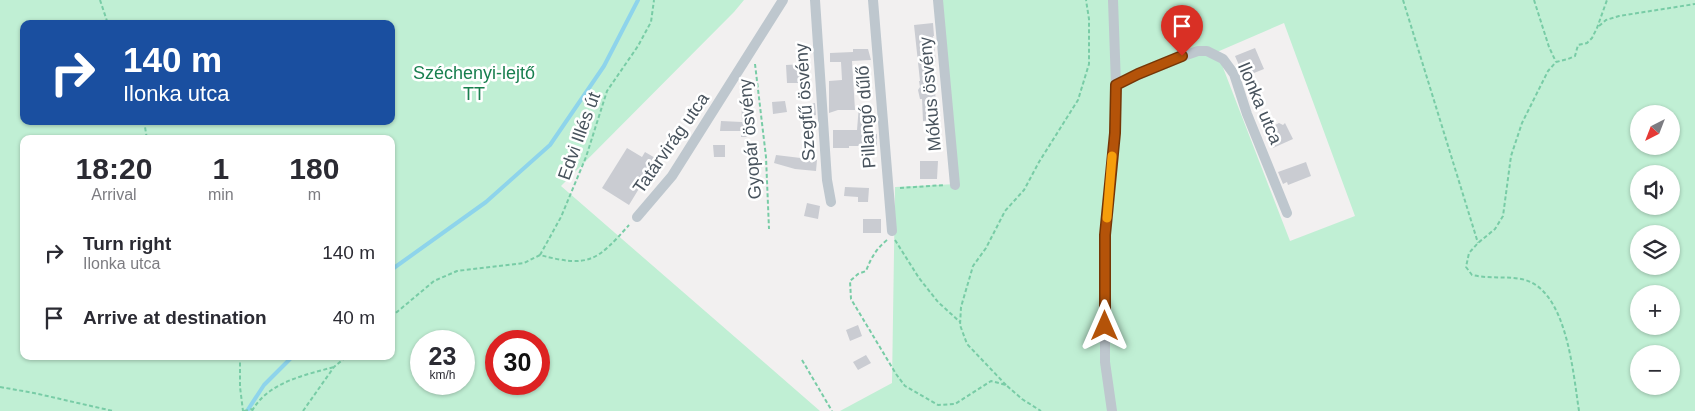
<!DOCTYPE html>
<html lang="en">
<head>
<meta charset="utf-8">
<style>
  body { margin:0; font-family:Arial,sans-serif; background:#f7f7f7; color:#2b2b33; height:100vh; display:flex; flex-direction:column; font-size:19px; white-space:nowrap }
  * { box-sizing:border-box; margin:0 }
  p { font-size:16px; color:#7c7c81 }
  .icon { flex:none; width:28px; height:28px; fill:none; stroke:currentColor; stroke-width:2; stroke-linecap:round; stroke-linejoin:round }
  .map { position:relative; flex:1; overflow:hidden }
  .drawer { position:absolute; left:20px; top:135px; width:375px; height:225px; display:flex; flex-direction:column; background:#fff; border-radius:10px; box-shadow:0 1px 4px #0004 }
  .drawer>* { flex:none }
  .hud { position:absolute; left:20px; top:20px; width:375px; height:105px; border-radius:10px; box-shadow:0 1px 4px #0004; background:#1a4fa0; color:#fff; overflow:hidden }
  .needle { width:32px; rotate:222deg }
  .buttons { position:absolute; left:1630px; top:105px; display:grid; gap:10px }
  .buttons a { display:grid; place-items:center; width:50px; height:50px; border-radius:50%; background:#fff; box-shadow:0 1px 4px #0004; font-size:25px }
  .speed { position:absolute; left:410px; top:330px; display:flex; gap:10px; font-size:25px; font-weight:700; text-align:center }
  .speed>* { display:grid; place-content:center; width:65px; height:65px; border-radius:50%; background:#fff; box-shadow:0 1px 4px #0004; line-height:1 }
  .speed small { font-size:12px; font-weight:400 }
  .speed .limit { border:8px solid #d22; background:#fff; color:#111 }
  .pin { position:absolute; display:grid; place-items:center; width:42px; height:42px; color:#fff; margin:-51px -21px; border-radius:50% 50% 50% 0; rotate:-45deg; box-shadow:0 0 5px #0007 }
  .pin .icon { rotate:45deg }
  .me { position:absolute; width:55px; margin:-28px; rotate:0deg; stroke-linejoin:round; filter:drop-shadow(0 0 4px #0008) }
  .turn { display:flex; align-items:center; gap:18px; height:105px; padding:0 20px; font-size:22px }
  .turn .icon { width:65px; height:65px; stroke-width:2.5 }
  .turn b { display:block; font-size:35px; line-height:42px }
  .eta { display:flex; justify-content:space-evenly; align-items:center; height:85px; text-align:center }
  .eta b { font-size:30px; font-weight:700; line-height:35px }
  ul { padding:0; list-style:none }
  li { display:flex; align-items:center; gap:15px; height:65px; padding:0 20px }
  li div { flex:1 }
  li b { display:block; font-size:19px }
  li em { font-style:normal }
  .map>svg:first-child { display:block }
</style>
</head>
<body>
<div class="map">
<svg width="1695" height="411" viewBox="0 0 1695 411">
  <rect width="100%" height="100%" fill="#f2f0f0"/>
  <path fill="#c0efd4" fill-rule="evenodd" d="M0,0H744L734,12L561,186L820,411H0ZM24,24H391V121H24ZM24,139H391V356H24ZM421,341H464V384H421ZM496,341H539V384H496Z
    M940,0H1695V411H840L892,383L895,187L957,184ZM1284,23L1355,216L1290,241L1217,52ZM1639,114H1671V146H1639ZM1639,174H1671V206H1639ZM1639,234H1671V266H1639ZM1639,294H1671V326H1639ZM1639,354H1671V386H1639Z"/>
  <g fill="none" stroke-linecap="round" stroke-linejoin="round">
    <path stroke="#8ed4eb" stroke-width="4" d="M391,270L486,202L550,145L604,66L638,0
      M247,411L264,385L293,356"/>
  </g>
  <path fill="#caccd2" d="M933,23L934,36H933L936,62L933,63L937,118L933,120L923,121L922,99H920L918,90L920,87L919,81H920L914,25Z
    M1255,48L1264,69L1244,77L1235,56Z
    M853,49H868L871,60L852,61L855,110H838L829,113V81L842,80L841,62H830V53L853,52Z
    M803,64L804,83H787L786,65Z
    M741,93L752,94L751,132L750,131L749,137H741V131H720L721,121L742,122Z
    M785,101L787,112L773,114L772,102Z
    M815,103L816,115L807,117L804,105Z
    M859,105L870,106L869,133L877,134V146H849V148H833V130H857Z
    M1279,123L1283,125L1285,123L1293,139L1273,148L1265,130Z
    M713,145H725V157H714Z
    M627,148L642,157L645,152L657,159L629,205L602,188Z
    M776,155L817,160L816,171L795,169L774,163Z
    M920,161H938L937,179H920Z
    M1306,162L1311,176L1288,185L1287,182L1283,184L1278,172Z
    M845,187L869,188L868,202H858V197L844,196Z
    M807,203L820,206L818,219L804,216Z
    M863,219H881V233H863Z
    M858,325L862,336L850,341L846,330Z
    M866,355L871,363L858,370L853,362Z"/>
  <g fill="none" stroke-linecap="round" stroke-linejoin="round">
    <path stroke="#78cca6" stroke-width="2" stroke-dasharray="4 2.5" stroke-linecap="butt" d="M100,0L108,24
      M1403,0L1478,243
      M1534,0L1549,47L1556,62
      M1599,26L1606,20L1619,16L1695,4
      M755,64L766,157L769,229
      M144,121L147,139
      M900,188L945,185
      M887,240C876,249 871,258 866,271L858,274L850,281L851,299L896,374L905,386L938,405L955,404L991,381L1006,385L1022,399L1041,411
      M895,240L919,278L938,302L960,322
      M540,255L561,217L586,157L607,91L638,46L651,22L654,0
      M391,317L434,281L457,271L524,263L540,255C589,268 597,261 629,225
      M240,356V387L243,411
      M802,360L832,411
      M1006,385L967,344L960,325L961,307L973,266L986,248L1005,211L1024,190L1039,162L1078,100L1089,64V19L1086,0
      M0,387L34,393L113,411
      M244,411L253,409
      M252,411C268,382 305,375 334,367
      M303,411L334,367L347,356
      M1579,411C1573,373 1567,287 1521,279C1505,276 1489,279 1472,275L1466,267L1469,253L1478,243L1495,229L1503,216L1511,156L1522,123L1548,71L1556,62L1568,59L1575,56L1578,45L1587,43L1592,38L1597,28L1607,0"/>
    <path stroke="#bec7ce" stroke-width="10" d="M815,0L827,180L831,202
      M873,0L892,231
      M938,0L955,185
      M1116,85L1166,62L1198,51H1207L1223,59L1234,74L1247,114L1287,213
      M637,217L672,176L783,0
      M1112,411L1105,362V235L1115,133L1116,85L1113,0"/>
  </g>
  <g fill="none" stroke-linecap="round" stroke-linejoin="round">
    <g stroke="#753606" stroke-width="12">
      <path id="route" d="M1105,326V235L1115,133L1116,85L1138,74L1182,56"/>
    </g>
    <use href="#route" stroke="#b45309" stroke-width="9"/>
    <path stroke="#f59e0b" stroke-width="9" d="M1107,218L1112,156"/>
  </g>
  <g text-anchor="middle" stroke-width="5" stroke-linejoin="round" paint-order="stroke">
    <g font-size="18" fill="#197f4f" stroke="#fff">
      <text x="474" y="79">Széchenyi-lejtő<tspan x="474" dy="21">TT</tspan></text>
    </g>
    <g font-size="18" fill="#48535d" stroke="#fff">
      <text transform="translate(930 94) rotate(-95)" y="6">Mókus ösvény</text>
      <text transform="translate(805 102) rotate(-94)" y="6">Szegfű ösvény</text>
      <text transform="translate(1260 103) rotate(67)" y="6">Ilonka utca</text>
      <text transform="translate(866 117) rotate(-94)" y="6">Pillangó dűlő</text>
      <text transform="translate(579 136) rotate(-70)" y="6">Edvi Illés út</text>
      <text transform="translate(750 139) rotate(-95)" y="6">Gyopár ösvény</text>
      <text transform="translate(671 143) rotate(-55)" y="6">Tatárvirág utca</text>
    </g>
  </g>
</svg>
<div class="buttons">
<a><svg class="needle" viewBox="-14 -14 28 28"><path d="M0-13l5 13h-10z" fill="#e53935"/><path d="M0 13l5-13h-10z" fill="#7c7c81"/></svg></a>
<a><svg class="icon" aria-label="sound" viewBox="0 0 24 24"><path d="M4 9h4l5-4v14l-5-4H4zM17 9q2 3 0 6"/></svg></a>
<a><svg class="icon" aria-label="layers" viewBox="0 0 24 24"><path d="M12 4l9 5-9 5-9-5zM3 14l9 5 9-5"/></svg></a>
<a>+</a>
<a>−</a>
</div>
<div class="speed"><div>23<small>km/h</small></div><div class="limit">30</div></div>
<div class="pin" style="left:1182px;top:56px;background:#d93025"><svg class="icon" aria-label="arrive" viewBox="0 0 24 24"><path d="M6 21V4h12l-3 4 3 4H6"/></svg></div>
<svg class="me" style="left:1105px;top:326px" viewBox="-20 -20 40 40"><path d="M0-17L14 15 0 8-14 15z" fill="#b45309" stroke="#fff" stroke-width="4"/></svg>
<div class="hud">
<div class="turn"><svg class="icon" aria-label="right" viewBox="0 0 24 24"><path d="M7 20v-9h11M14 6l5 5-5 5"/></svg><div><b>140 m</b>Ilonka utca</div></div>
</div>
<section class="drawer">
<div class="eta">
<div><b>18:20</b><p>Arrival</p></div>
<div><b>1</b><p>min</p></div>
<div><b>180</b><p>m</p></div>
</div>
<ul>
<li><svg class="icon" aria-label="right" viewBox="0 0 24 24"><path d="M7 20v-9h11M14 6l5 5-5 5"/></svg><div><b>Turn right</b><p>Ilonka utca</p></div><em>140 m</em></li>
<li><svg class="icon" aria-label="arrive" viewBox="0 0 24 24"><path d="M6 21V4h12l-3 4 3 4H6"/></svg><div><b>Arrive at destination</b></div><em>40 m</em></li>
</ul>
</section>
</div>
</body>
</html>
